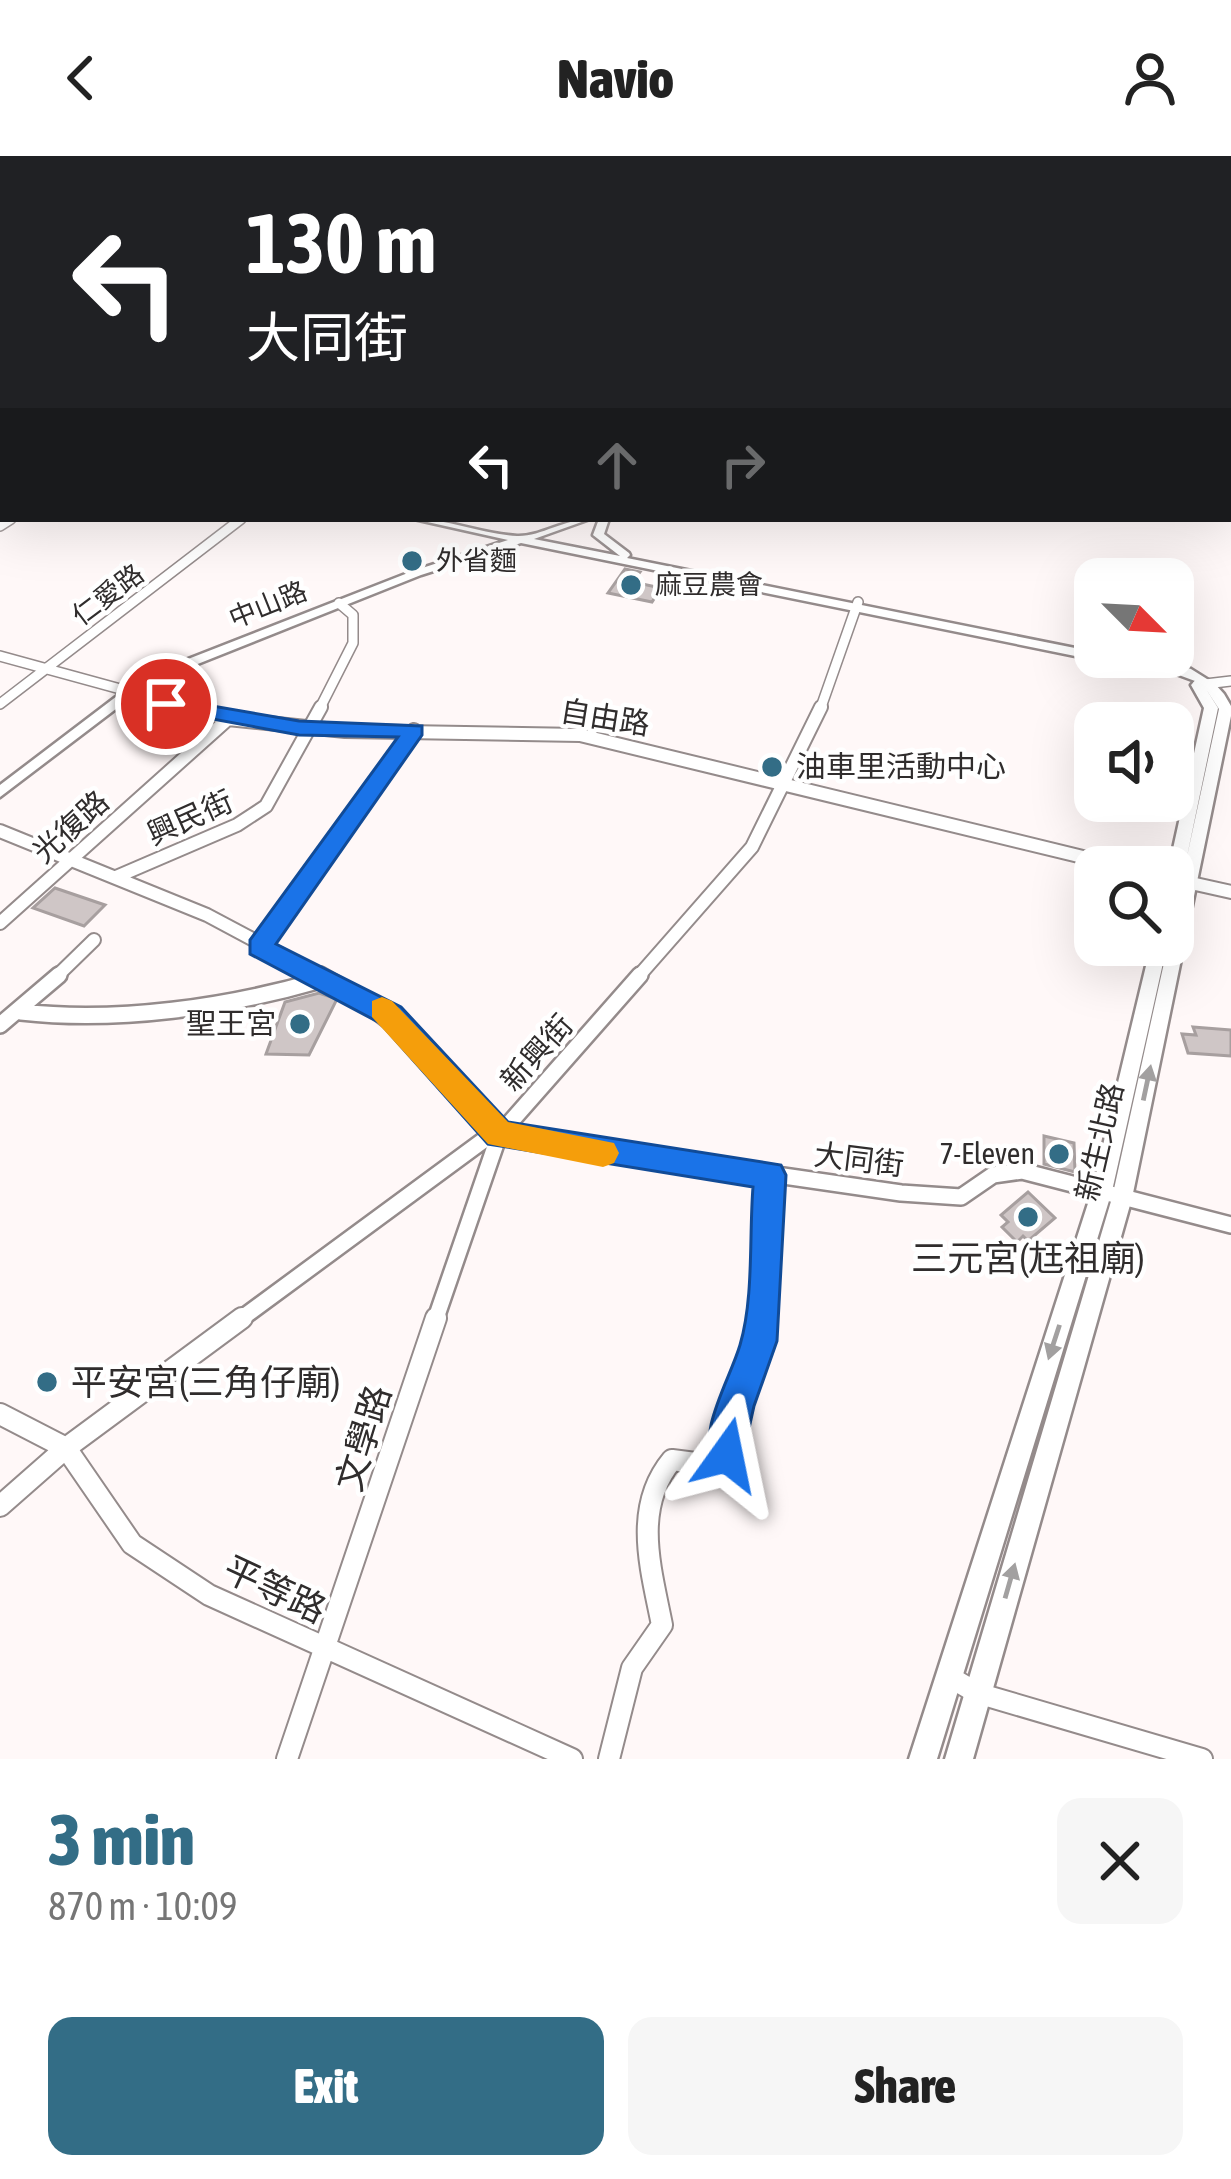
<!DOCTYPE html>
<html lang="en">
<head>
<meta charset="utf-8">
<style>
  body { margin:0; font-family:"Asap Condensed","Noto Sans TC",sans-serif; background:#f6f6f6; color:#222; height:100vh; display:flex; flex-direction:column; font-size:45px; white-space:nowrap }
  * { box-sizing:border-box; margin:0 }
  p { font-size:39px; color:#767676 }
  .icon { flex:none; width:66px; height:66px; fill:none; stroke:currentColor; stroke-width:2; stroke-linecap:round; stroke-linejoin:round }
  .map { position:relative; height:1603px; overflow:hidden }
  .sheet { display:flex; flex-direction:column; background:#fff; flex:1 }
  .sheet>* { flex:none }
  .hud { position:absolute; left:0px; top:0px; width:1233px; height:366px; box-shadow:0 12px 48px #0002; background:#202124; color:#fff; overflow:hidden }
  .needle { width:78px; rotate:114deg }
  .buttons { position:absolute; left:1074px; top:402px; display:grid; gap:24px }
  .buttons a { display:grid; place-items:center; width:120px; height:120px; border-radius:24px; background:#fff; box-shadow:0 12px 48px #0002; font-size:60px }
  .pin { position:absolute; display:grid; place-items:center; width:102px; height:102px; color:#fff; margin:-51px; border:6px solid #fff; border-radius:50%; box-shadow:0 3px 12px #0007 }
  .me { position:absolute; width:132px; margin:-66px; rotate:12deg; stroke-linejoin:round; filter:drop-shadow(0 0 9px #0008) }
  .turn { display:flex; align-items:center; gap:42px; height:252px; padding:0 48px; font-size:54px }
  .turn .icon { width:156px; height:156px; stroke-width:2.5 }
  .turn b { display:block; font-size:84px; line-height:102px }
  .lanes { display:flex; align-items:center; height:114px; padding:0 48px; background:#0003; justify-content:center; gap:60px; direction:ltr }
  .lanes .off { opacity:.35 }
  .round { display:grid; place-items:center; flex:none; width:126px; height:126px; border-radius:24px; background:#f6f6f6 }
  .overview { display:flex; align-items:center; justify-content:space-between; height:204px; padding:0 48px }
  h1 { font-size:72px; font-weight:800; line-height:90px; color:#336d86 }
  .primary-button { display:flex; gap:24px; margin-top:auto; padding:24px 48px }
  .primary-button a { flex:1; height:138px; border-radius:24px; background:#336d86; color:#fff; font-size:48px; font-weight:800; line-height:138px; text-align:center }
  .primary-button a+a { background:#f6f6f6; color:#222 }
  header { display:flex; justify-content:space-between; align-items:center; height:156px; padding:0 48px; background:#fff; font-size:54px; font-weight:800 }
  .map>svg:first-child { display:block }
</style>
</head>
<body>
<header><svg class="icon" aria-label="back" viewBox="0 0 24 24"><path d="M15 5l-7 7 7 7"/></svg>Navio<svg class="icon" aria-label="person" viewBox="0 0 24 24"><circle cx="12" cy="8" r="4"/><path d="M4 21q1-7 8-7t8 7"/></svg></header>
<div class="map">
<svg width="1231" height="1603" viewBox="0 0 1231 1603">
  <rect width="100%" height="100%" fill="#fff8f8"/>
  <path fill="#cfc6c6" stroke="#a79f9f" stroke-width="3" d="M625,413L640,416L633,426L661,432L652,446L608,437Z
    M55,732L105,749L84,770L33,752Z
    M319,837L337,843L309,899L266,898L285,846Z
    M1193,871L1231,874V900L1188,897L1182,878L1196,879Z
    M1044,980L1074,987L1075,1016L1044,1008Z
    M1028,1036L1055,1062L1028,1085L1023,1080L1017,1086L1002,1071L1008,1066L1001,1059Z"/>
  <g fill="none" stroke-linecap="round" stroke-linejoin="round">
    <g stroke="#948b8b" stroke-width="12">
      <path id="minor-far3" d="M0,370L11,363
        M0,500L197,554
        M1197,529L1231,525
        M0,548L241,363
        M319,554L353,487V459L339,447
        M820,554L858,446"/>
    </g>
    <g stroke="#948b8b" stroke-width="16">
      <path id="minor-far2" d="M186,551L228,563L345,575L580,579L1124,711
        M0,675L207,759L325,822
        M116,721L237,669L266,650L321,551
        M1173,723L1231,736
        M0,767L228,563
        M259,791L414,574
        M55,822L94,784
        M637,822L752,691L821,551"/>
    </g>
    <g stroke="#948b8b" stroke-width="20">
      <path id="minor-far1" d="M320,819C403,864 438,909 499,979L901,1037L961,1041L993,1019L1022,1015L1231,1069
        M21,856C118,867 228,851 321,824
        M0,869L59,819
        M238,1165L488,981L499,979L640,819
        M435,1165L499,979
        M760,1165L770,1019"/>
    </g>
    <g stroke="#948b8b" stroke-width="24">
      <path id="minor" d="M0,1258L66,1292L132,1388L209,1439L572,1603
        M0,1350L66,1292L242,1162
        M948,1520L977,1537L1202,1603
        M287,1603L436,1162
        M609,1603L632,1512L662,1469C651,1413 632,1352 672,1304L719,1310L759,1185L761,1162"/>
    </g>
    <g stroke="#948b8b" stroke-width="5">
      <path id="major" d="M0,275H3V281H0Z
        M414,363C449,363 482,378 517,380C540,381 564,363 590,363L534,383L620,400L593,379L599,363H609L604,378L629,397L630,399L627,402L1095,496V501L1128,503L1127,501H1150L1191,513L1215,528L1224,538L1231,550V560L1132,1042L973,1603H945L1112,1042L1168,789H1173V765L1219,553L1206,533L1218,552L1181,729L1173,735V711H1169L1204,552L1191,529L1195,525L1149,508L1148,513L1144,514L521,387L421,419L150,527L0,641V629L142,521L413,415L508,384Z
        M1151,789H1167L1112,1035L937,1603H909L1092,1035Z"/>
    </g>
    <g stroke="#948b8b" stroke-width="4">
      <path id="highway" d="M1230,278H1231V285H1230Z"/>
    </g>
    <use href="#minor-far3" stroke="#fff" stroke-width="9"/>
    <use href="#minor-far2" stroke="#fff" stroke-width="12"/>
    <use href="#minor-far1" stroke="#fff" stroke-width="15"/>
    <use href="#minor" stroke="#fff" stroke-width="20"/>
    <use href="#major" fill="#fff" fill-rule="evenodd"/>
    <use href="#highway" fill="#fff" fill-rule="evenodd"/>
  </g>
  <defs><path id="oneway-solid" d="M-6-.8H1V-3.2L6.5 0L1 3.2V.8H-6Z" transform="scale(3)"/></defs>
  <g fill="#a2a0a0">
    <use href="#oneway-solid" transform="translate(1147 927) rotate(-78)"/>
    <use href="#oneway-solid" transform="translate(1054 1186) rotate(108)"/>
    <use href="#oneway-solid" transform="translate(1010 1425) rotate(-74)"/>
  </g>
  <linearGradient id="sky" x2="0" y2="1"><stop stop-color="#a9b6d5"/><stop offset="0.45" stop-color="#fffcfc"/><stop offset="1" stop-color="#fffcfc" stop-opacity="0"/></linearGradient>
  <rect width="1231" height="406" fill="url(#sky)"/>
  <path fill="#1a73e8" stroke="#114b97" stroke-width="3" d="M166,542L299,565L422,570V579L276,788L401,851L508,966L781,1009L786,1019L777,1185L754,1250L740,1313L727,1318L713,1313C697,1274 729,1226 740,1189C754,1141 749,1081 753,1031L488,988L380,867L250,798V784L398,581L299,579L158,553L155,548Z"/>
  <path fill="#f59e0b" d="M382,841L392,845L508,966L614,987L619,997L614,1007L603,1011L488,988L372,861V845Z"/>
  <g fill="#336d86" stroke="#fff" stroke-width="4.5">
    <circle cx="412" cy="405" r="12"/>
    <circle cx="631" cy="429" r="12"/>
    <circle cx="772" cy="611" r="12"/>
    <circle cx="300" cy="868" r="12"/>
    <circle cx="1059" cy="998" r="12"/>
    <circle cx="1028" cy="1061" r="12"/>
    <circle cx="47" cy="1226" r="12"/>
  </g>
  <g text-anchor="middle" stroke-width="9" stroke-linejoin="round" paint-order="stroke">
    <g font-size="27" fill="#302d2d" stroke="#fff" text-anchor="start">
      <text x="436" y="414">外省麵</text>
      <text x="655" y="438">麻豆農會</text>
    </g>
    <g font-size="27" fill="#302d2d" stroke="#fff">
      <text transform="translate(108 439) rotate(-37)" y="9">仁愛路</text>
      <text transform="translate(268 449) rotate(-22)" y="9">中山路</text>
    </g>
    <g font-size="30" fill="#302d2d" stroke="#fff">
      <text transform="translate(605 562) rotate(9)" y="10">自由路</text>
      <text transform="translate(190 662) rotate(-24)" y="10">興民街</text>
      <text transform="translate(71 671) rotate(-42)" y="10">光復路</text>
      <text transform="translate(537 897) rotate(-48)" y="10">新興街</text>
      <text transform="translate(1100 986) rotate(-77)" y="10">新生北路</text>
      <text transform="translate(859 1004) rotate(7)" y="10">大同街</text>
    </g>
    <g font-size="30" fill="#302d2d" stroke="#fff" text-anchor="end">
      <text x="796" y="621" text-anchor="start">油車里活動中心</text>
      <text x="276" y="878">聖王宮</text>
      <text x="1035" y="1008">7-Eleven</text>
    </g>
    <g font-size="36" fill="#302d2d" stroke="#fff">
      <text x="1028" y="1115">三元宮(尪祖廟)</text>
      <text x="71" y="1239" text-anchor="start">平安宮(三角仔廟)</text>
    </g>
    <g font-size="36" fill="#302d2d" stroke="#fff">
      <text transform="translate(363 1282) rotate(-73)" y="13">文學路</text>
      <text transform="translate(275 1433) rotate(25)" y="13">平等路</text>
    </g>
  </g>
</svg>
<div class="buttons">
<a><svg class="needle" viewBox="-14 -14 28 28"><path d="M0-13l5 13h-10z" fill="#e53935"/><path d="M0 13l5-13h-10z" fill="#767676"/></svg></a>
<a><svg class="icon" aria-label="sound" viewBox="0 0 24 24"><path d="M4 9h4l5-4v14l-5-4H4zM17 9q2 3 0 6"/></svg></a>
<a><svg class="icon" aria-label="search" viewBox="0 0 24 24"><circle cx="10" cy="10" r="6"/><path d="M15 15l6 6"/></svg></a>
</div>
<div class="pin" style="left:166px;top:548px;background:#d93025"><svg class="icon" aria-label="arrive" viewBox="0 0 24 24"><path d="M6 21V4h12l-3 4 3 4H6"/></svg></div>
<svg class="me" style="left:727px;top:1299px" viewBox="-20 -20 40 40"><path d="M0-17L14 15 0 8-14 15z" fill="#1a73e8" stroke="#fff" stroke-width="4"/></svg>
<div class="hud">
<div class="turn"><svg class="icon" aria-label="left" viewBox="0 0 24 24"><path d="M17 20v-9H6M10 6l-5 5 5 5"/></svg><div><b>130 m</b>大同街</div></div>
<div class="lanes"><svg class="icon" aria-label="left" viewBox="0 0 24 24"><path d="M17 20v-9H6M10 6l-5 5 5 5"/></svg><svg class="icon off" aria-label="ahead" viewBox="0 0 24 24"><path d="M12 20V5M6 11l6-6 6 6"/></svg><svg class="icon off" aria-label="right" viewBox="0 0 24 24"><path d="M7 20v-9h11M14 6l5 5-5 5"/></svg></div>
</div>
</div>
<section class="sheet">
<div class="overview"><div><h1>3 min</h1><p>870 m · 10:09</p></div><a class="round"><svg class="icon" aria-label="close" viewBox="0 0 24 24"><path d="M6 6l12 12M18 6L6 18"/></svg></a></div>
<div class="primary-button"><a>Exit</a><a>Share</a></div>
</section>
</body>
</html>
